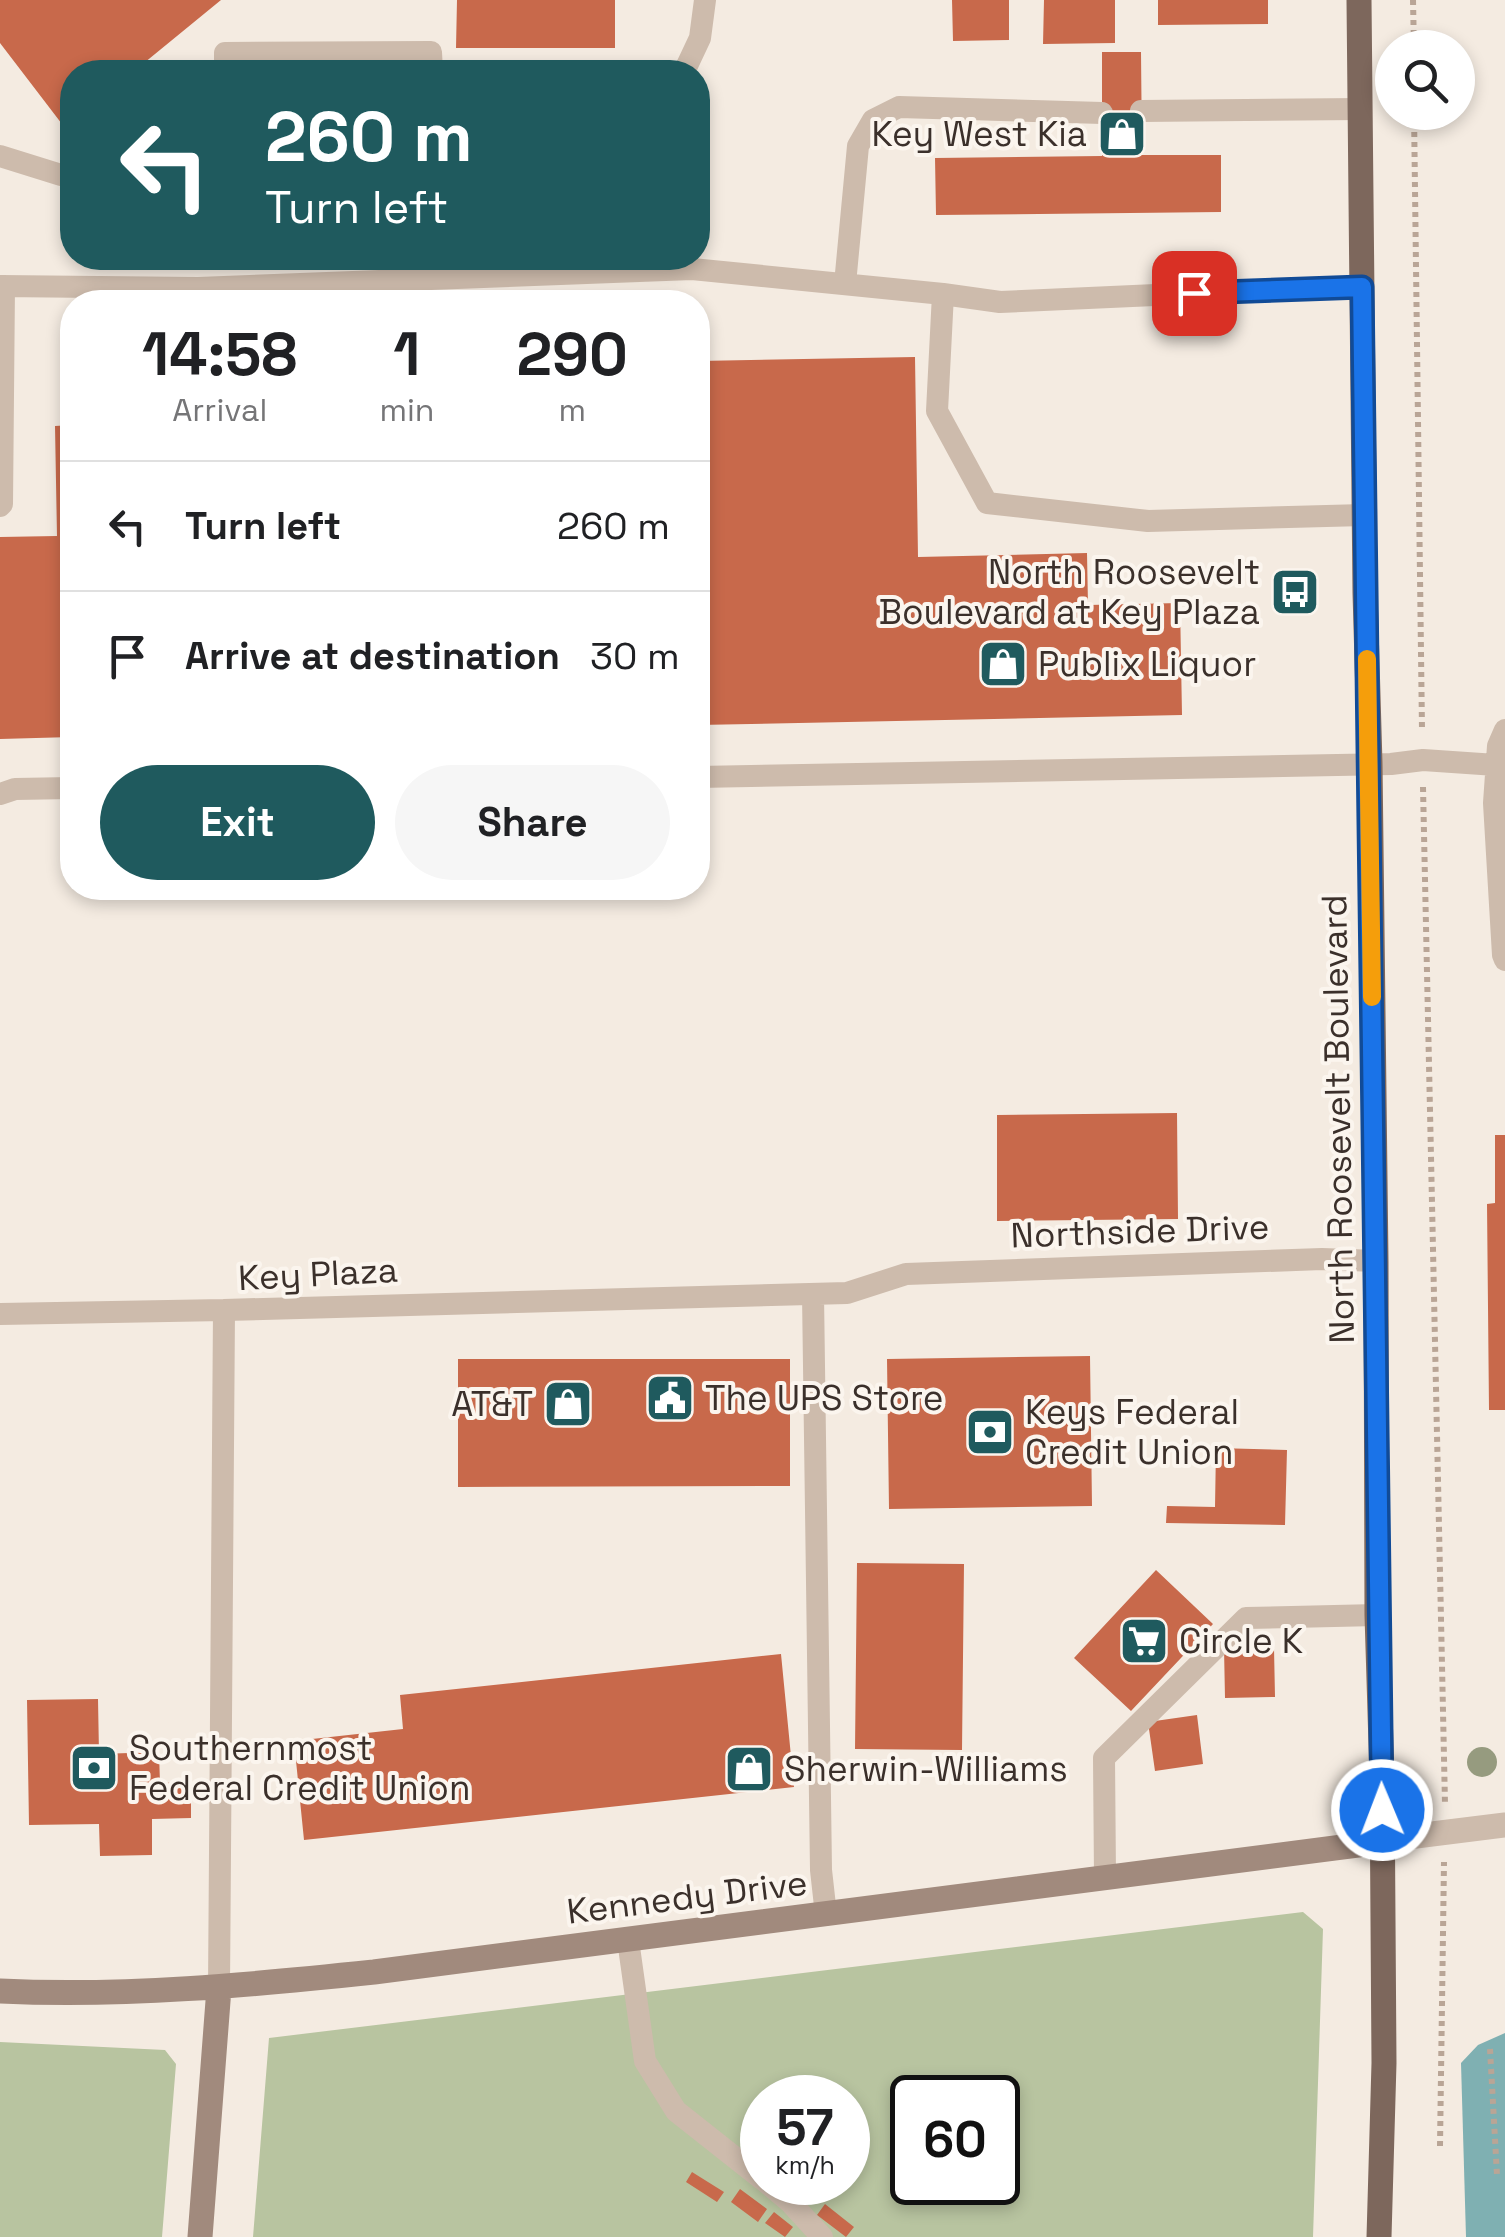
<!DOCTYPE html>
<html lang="en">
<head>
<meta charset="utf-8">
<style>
  body { margin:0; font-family:"Space Grotesk",sans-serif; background:#f6f6f6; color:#202124; height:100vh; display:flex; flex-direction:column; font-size:38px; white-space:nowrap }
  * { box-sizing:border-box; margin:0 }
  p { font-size:32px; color:#757577 }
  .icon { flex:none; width:55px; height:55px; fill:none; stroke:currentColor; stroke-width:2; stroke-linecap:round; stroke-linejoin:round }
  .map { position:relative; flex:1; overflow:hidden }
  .panel { position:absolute; left:60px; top:290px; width:650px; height:610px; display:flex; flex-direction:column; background:#fff; border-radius:40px; box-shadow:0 5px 15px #0003 }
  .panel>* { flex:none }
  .hud { position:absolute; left:60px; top:60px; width:650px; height:210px; border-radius:40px; box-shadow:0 5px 15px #0003; background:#1f5a5e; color:#fff; overflow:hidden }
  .controls { position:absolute; left:1375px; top:30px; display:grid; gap:20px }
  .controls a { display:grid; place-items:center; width:100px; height:100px; border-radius:50%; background:#fff; box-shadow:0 5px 15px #0003; font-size:50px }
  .speed { position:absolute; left:740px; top:2075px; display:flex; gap:20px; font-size:50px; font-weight:700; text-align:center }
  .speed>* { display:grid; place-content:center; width:130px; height:130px; border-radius:50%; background:#fff; box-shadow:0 5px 15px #0003; line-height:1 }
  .speed small { font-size:25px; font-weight:400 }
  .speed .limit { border:5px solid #111; border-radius:15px; background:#fff; color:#111 }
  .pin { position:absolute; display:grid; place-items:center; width:85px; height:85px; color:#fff; margin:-42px; border-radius:20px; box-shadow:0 5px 15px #0006 }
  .me { position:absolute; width:110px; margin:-55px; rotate:359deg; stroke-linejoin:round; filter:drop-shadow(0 0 8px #0008) }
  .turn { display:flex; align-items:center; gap:35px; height:210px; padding:0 40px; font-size:45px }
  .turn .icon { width:130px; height:130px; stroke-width:2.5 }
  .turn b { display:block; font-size:70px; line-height:85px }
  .eta { display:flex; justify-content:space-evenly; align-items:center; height:170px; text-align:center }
  .eta b { font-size:60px; font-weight:700; line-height:70px }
  .action { display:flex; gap:20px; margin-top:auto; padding:20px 40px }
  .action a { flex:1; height:115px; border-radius:60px; background:#1f5a5e; color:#fff; font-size:40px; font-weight:700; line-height:115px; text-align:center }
  .action a+a { background:#f6f6f6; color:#202124 }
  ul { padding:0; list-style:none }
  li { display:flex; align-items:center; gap:30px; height:130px; padding:0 40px; border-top:2px solid #e0e0e0 }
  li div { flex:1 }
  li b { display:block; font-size:38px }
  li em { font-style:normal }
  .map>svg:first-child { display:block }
</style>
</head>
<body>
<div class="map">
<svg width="1505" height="2237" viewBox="0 0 1505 2237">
  <rect width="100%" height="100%" fill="#f4ebe1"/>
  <path fill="#b8c4a0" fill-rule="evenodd" d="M1303,1912L1323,1929L1313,2237H253L269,2038ZM762,2098H848V2182H762ZM912,2098H998V2182H912Z
    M0,2042L165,2050L176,2064L162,2237H0Z"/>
  <path fill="#7fb0b2" d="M1505,2033V2237H1466L1461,2063L1478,2045Z"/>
  <path fill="#c8694b" d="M0,0H221L133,72H72V122L65,128L0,43Z
    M457,0H615V48H456Z
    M952,0H1009V40L953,41Z
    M1044,0H1115V43L1043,44Z
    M1158,0H1268V24L1158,25Z
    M1102,52H1141L1142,155H1221V212L936,215L935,158L1102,156Z
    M915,357L918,557L1087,553L1088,605L1180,603L1182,715L698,725V361Z
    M72,425V737L0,739V537L57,536L55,426Z
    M1177,1113L1178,1219L997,1221V1115Z
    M1495,1135H1505V1410H1489L1487,1204L1495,1203Z
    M1090,1356L1092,1506L889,1509L887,1359Z
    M458,1359H790V1486L458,1487Z
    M1216,1448L1287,1450L1285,1525L1166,1523L1167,1506L1215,1507Z
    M857,1563L964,1564L962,1750L855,1749Z
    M1156,1570L1213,1624L1131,1711L1074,1658Z
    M1224,1648H1274L1275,1697L1225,1698Z
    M781,1654L794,1787L304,1840L294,1741L403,1729L400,1695Z
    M98,1699L99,1754L159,1752L160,1783L191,1782V1818L152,1819V1855L100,1856L99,1824L29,1825L27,1700Z
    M1197,1715L1203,1764L1155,1771L1148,1722Z
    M692,2172L724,2192L717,2202L686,2182Z
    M740,2189L767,2209L758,2222L731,2202Z
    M825,2204L854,2227L846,2237L817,2215Z
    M774,2212L793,2227L785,2237L765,2223Z"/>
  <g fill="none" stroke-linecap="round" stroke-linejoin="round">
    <path stroke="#b9a596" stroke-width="6" stroke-dasharray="5 5" stroke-linecap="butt" d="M1413,0L1414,48
      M1414,112L1422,730
      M1423,787L1445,1804
      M1490,2049L1497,2175
      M1440,2146L1444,1862"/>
    <path stroke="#cdbbac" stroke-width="22" d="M225,72V53L431,52L432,72
      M684,72L700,38L705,0
      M1141,111L1361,109
      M0,156L61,175L72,176
      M845,284L858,146L873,120L899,107L1102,113
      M0,286L198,288L692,269L943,294L1000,302L1309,288L1362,287
      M943,294L937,411L987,503L1148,521L1364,515
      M0,506L2,504L4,286
      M1505,730L1498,746L1494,803L1503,955L1505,960
      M698,777L1391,764L1423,760L1496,765
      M0,794L15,789L72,788
      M813,1294L821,1870L826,1915
      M0,1314L224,1310
      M1105,1877L1104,1758L1246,1618L1377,1615
      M628,1940L645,2061L676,2111L762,2179
      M219,1988L224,1310L847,1293L906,1274L1322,1259L1376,1261
      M766,2182L790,2202L822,2237"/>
    <path stroke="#cdbbac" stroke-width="25" d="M1381,1842L1408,1837L1505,1825"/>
    <path stroke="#a18a7d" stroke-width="25" d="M0,1991C125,1997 250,1985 374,1972L1381,1842
      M200,2237L219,1988"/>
    <path stroke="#7d675c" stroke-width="25" d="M1359,0L1365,593L1370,763L1376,1261L1377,1615L1382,1777L1384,2063L1379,2237"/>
  </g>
  <circle fill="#969b7f" cx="1482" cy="1762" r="15"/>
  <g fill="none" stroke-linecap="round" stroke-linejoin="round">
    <g stroke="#114b97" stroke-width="25">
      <path id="route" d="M1194,293L1362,287L1382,1810"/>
    </g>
    <use href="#route" stroke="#1a73e8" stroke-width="18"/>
    <path stroke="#f59e0b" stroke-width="18" d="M1367,659L1372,997"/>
  </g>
  <defs>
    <g id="shop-square" transform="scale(2.5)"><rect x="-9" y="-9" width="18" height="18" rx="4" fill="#1f5a5e" stroke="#fbf5ee"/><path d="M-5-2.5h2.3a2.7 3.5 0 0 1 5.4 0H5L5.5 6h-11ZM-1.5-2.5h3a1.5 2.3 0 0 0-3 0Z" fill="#fff"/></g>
    <g id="bus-square" transform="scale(2.5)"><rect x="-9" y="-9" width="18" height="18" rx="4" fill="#1f5a5e" stroke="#fbf5ee"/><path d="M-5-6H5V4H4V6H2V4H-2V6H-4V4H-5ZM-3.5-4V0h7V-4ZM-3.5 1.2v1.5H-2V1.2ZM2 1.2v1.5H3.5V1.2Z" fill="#fff"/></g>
    <g id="civic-square" transform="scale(2.5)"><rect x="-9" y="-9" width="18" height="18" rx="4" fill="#1f5a5e" stroke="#fbf5ee"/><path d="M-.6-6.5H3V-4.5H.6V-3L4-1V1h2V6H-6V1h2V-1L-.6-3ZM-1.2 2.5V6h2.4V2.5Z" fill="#fff"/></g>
    <g id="bank-square" transform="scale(2.5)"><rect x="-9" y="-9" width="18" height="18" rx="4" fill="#1f5a5e" stroke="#fbf5ee"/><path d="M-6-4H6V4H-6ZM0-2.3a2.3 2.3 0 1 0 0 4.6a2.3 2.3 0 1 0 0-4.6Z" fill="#fff"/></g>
    <g id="supermarket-square" transform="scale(2.5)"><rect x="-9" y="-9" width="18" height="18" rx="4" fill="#1f5a5e" stroke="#fbf5ee"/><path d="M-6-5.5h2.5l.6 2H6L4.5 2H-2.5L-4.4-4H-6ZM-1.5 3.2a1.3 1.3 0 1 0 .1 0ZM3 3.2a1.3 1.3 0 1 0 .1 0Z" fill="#fff"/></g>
  </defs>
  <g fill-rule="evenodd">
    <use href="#shop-square" x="1122" y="134"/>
    <use href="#bus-square" x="1295" y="592"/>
    <use href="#shop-square" x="1003" y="664"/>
    <use href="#civic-square" x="670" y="1398"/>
    <use href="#shop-square" x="568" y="1404"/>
    <use href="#bank-square" x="990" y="1432"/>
    <use href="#supermarket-square" x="1144" y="1641"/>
    <use href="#bank-square" x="94" y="1768"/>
    <use href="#shop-square" x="749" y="1769"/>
  </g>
  <g text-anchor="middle" stroke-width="8" stroke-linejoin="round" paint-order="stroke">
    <g font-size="35" fill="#3b302b" stroke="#fbf5ee" text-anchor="start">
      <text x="1087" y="146" text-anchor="end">Key West Kia</text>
      <text x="1260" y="584" text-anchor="end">North Roosevelt<tspan x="1260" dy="40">Boulevard at Key Plaza</tspan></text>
      <text x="1038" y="676">Publix Liquor</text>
      <text x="705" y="1410">The UPS Store</text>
      <text x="533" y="1416" text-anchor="end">AT&amp;T</text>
      <text x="1025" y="1424">Keys Federal<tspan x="1025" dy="40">Credit Union</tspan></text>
      <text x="1179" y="1653">Circle K</text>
      <text x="129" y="1760">Southernmost<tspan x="129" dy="40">Federal Credit Union</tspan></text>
      <text x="784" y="1781">Sherwin-Williams</text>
    </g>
    <g font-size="35" fill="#3b302b" stroke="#fbf5ee">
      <text transform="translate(1338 1119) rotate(-91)" y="12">North Roosevelt Boulevard</text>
      <text transform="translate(1140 1231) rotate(-2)" y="12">Northside Drive</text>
      <text transform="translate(318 1274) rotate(-3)" y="12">Key Plaza</text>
      <text transform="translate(687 1897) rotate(-7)" y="12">Kennedy Drive</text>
    </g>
  </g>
</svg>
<div class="controls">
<a><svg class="icon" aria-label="search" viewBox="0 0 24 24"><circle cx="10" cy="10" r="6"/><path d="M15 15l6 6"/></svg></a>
</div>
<div class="speed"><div>57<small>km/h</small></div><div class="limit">60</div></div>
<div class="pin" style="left:1194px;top:293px;background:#d93025"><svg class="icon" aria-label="arrive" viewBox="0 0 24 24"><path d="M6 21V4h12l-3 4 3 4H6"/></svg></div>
<svg class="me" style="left:1382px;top:1810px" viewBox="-20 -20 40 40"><circle r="17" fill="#1a73e8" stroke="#fff" stroke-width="3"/><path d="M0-11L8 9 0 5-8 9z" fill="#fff"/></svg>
<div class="hud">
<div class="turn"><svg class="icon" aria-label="left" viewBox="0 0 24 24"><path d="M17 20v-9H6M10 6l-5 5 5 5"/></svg><div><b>260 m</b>Turn left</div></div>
</div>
<section class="panel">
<div class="eta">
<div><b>14:58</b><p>Arrival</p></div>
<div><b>1</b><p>min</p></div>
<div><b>290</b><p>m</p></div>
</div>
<ul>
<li><svg class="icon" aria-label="left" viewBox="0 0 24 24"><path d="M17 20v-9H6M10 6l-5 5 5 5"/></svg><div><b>Turn left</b></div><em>260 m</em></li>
<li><svg class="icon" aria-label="arrive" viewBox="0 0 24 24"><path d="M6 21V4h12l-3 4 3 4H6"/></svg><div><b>Arrive at destination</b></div><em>30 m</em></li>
</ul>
<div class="action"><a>Exit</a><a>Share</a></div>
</section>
</div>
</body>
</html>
